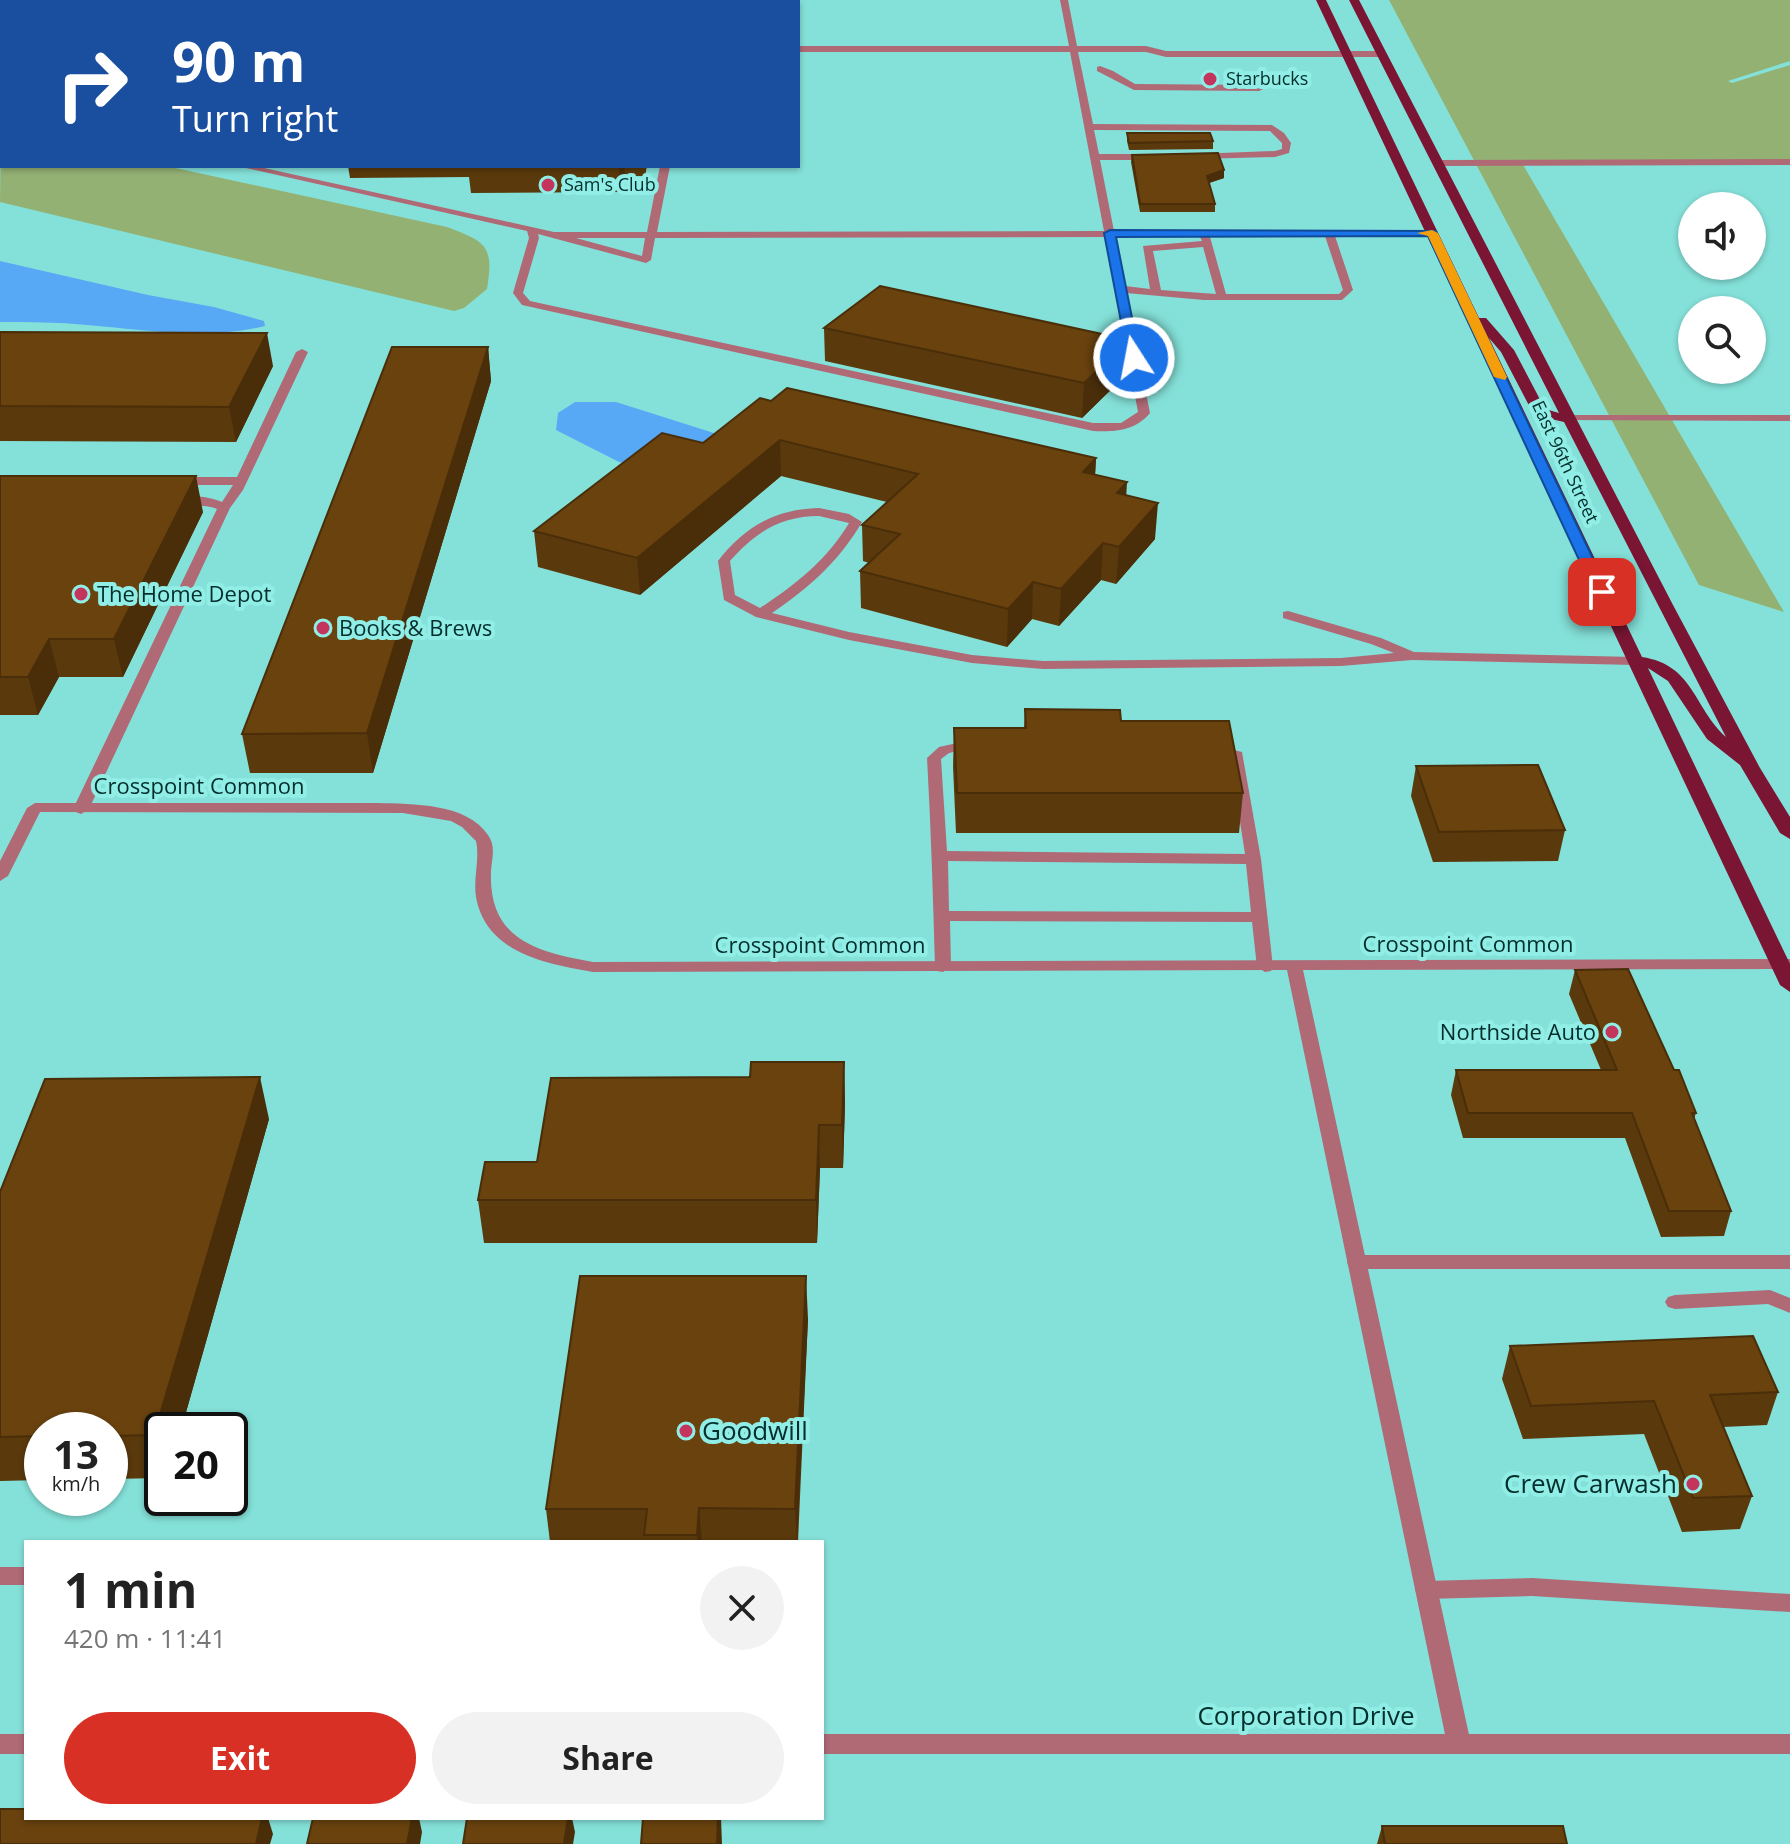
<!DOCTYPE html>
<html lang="en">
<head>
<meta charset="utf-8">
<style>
  body { margin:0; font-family:"Open Sans",sans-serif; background:#f2f2f2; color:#222; height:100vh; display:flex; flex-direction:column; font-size:30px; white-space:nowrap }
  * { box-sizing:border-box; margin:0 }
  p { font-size:26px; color:#767676 }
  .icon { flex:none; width:44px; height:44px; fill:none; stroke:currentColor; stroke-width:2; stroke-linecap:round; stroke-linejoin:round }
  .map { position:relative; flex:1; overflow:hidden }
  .details { position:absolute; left:24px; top:1540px; width:800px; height:280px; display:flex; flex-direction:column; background:#fff; border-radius:0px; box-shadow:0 2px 6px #0004 }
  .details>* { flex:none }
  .top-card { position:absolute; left:0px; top:0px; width:800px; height:168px; box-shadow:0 2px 6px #0004; background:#1a4fa0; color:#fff; overflow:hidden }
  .controls { position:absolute; left:1678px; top:192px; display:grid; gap:16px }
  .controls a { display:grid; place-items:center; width:88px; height:88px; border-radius:50%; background:#fff; box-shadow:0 2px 6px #0004; font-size:40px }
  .speed { position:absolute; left:24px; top:1412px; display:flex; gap:16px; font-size:40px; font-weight:700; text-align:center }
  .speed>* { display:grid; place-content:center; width:104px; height:104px; border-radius:50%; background:#fff; box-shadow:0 2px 6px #0004; line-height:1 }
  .speed small { font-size:20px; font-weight:400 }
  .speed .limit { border:4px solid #111; border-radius:12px; background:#fff; color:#111 }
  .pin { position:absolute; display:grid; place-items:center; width:68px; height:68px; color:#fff; margin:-34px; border-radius:16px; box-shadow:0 4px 12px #0006 }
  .me { position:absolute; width:88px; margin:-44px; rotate:349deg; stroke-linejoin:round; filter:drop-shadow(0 0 6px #0008) }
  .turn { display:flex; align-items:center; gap:28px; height:168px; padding:0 40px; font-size:36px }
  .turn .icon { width:104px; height:104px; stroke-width:2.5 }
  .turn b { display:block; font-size:56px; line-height:68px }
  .round { display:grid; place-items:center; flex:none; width:84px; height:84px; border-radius:42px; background:#f2f2f2 }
  .overview { display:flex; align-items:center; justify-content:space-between; height:136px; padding:0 40px }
  h1 { font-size:48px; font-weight:700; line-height:60px }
  .cta { display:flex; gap:16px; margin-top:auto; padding:16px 40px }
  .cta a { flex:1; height:92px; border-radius:48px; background:#d93025; color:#fff; font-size:32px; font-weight:700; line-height:92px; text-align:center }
  .cta a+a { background:#f2f2f2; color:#222 }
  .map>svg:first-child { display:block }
</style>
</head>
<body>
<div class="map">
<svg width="1790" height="1844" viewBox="0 0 1790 1844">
  <rect width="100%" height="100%" fill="#84e1d9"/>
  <path fill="#94b174" d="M1389,0H1790V61L1728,81L1732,83L1790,65V162L1522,163L1784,612L1699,585Z
    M2,24V166H166L447,227C487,242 494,246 487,289L464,308L454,311L0,202Z"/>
  <path fill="#57a9f6" d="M0,261L148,295L214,307L264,321L265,326C208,340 145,330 87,325C58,322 29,322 0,322Z
    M575,402H616L717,434L724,445L644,468L619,462L556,430L558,413Z"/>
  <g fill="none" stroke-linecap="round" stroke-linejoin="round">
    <path fill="#af6a76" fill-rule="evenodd" d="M280,0H288L279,2Z
      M368,0H376L367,2Z
      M1060,0H1068L1077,46H1146L1166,51H1382L1386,54L1382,57H1166L1146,52H1078L1093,124L1272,125L1284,133L1291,143L1289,153L1275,157L1198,159L1195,158V154L1275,151L1282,149V143L1270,131L1094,130L1099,154H1151L1156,157L1151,160H1100L1114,231L1432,230L1437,233L1432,236H1335L1353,290L1342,300H1204L1126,293L1150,413C1135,431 1115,432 1093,431L522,305L513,293L529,238L527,231L237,166H255L554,232H647L660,166H670L657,232L1104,231L1070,52H798V46H1069ZM538,234L646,263L651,260L655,238L1105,237L1138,412L1121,423H1093L530,301L523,293L539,238ZM1325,236L1343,290L1339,294H1226L1210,237ZM1115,237H1200L1202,241L1143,246L1150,289L1125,286ZM576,238H645L642,256ZM1203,247L1216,294L1161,290L1153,251Z
      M1100,66L1113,71L1135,84L1258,85L1270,81L1274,84L1259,91L1134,90L1097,71V67Z
      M1790,159V165L1437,166L1432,163L1437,160Z
      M302,349L308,352L243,490L230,508L89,809L81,814L76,812L73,809L217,509C204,503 186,509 175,501C187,493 208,496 222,502L233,485H178L172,481L178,477H237L296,352Z
      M1569,415H1790V421L1565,420V416Z
      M819,508L849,514L862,522C840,560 809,588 772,613L849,632L972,655L1043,661L1341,658L1394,653L1371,644L1283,618V612L1288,611L1381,638L1414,652L1635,657L1642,661L1635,665L1412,660L1341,666L1043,669L972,663L849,640L756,617L724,600L718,561C744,527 775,509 819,508ZM819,516L849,523C827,560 795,585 760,608L735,595L730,561C755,533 780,516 819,516Z
      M975,739L980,740L982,743L980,746L949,753L941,759L947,851L1245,854L1230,758L1212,753L1210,750L1217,746L1242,752L1261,859L1273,967L1271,971L1265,972L1257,967L1252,922L950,921L951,967L943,972L937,971L935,967C933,898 931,828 927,758L939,747ZM948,861L1246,864L1251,912L949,911Z
      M1356,1255H1790V1269H1356L1349,1267L1347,1262L1349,1257Z
      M1770,1290L1790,1298V1313L1768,1304L1675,1309L1668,1307L1665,1302L1668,1297L1675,1295Z
      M0,1567H26V1585H0Z
      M1532,1578L1790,1594V1612L1532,1596L1426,1599L1418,1596L1415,1590L1418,1584L1426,1581Z"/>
    <path fill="#af6a76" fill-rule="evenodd" d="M35,803H378C412,804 467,803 488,835C496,846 492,858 491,871C488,939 536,952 593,962L1790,959V969L1303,970L1471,1744L1467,1751L1459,1754L1451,1751L1447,1744L1287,970L593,972C546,964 486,953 476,897C473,878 480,859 476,841L462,827L451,821L403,813L40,812L8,876L0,881V861L27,808Z"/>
    <path fill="#af6a76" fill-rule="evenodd" d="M0,1734H26V1754H0Z
      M822,1734H1790V1754H822Z"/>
    <path fill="#7a1534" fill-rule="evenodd" d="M1316,0H1326L1479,318H1486L1514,350L1545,409L1559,413L1349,0H1359L1673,605L1760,768L1790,817V839L1780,833L1740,765L1707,739L1668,681L1648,668L1790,964V992L1780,985ZM1489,338L1501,352L1534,415L1564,422L1726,737C1693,707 1694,665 1642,657Z"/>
  </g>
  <path fill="#5a390c" d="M293,0H367L366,2H292Z
    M372,0H684V2H373Z
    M1127,133L1213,141V149L1129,150L1127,141Z
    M1132,155L1224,178L1209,183L1215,204V212H1140L1131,162Z
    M348,166H647L645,176H625L621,192L471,193L469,177L350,178Z
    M824,328L1130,340L1128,373L1082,418L825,361Z
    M0,332L273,366L236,442L0,441Z
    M488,347L491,381L373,773H250L242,734Z
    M771,401L1096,458L1095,475L1126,495L1155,539L1116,584L1101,580L1059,626L1032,619L1007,647L861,608L860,571L869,563L863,561L862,525L887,502L781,476L640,595L538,567L534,531L703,443Z
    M0,476L203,512L123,677H59L38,715H0Z
    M1025,709L1121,721L1243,793L1239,833H956L953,767L954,728H1024Z
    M1416,766L1565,830L1558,861L1433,862L1411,796Z
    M1575,970L1674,1070L1696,1113L1694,1119L1731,1211L1724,1236L1661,1237L1625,1138H1463L1451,1095L1456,1070H1601L1569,994Z
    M844,1062L845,1104L843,1168H820L817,1243H484L478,1200L537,1162L750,1077Z
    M269,1119L181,1430H162V1478L110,1479V1430H42V1480L0,1481V1192Z
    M808,1319L798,1542H550L546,1509Z
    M1510,1346L1778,1392L1767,1425L1723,1427L1752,1496L1740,1529L1682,1532L1644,1434L1523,1439L1502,1379Z
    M1382,1826L1567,1844H1377Z"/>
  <path fill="#4a2e0a" d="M328,0H342L343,2H327Z
    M619,166H624L625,176L621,192Z
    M1224,170V178L1206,184L1207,176Z
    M267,333L273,366L236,442L229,407Z
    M1130,340L1128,373L1082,418L1084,383Z
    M488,347L491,381L373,773L367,733Z
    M780,440L781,476L640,595L637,558Z
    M1096,458L1094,494L1083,472Z
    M196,476L203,512L123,677L114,639Z
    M1127,482L1125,518L1117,493Z
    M1158,503L1155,539L1116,584L1119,547Z
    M1103,543L1101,580L1059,626L1061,589Z
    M1033,582L1032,619L1007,647L1008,609Z
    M49,639L59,677L38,715L28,677Z
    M844,1062L845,1104L843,1168L842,1125Z
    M260,1077L269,1119L181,1430H162V1462L154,1435Z
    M819,1125L820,1168L817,1243L816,1200Z
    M806,1276L808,1319L797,1542L795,1509Z
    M699,1508L702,1542H697V1535Z
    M262,1818H268L273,1834L270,1844H256Z
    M412,1818H419L422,1832L420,1844H407Z
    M568,1818H572L575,1832L573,1844H564Z
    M718,1818H721L722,1844H717Z"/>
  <path fill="#69420e" stroke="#4a2e0a" stroke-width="2" d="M293,0H328L327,2H292Z
    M404,0H659V2H403Z
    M1127,133H1210L1213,141L1129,143Z
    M1218,153L1224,170L1207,176L1215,204H1140L1132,155Z
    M880,286L1130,340L1084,383L824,328Z
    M0,332L267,333L229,407L0,406Z
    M392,347H488L367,733L242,734Z
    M787,388L1096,458L1083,472L1127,482L1117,493L1158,503L1119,547L1103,543L1061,589L1033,582L1008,609L860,571L900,534L862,525L918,474L780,440L637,558L534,531L662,433L703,443L760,398L771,401Z
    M0,476H196L114,639H49L28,677H0Z
    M1025,709L1120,710L1121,721H1229L1243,793H957L954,728H1026Z
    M1538,765L1565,830L1439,832L1416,766Z
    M1628,969L1674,1070H1679L1696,1113H1692L1731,1211H1669L1632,1113H1468L1456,1070H1617L1575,970Z
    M751,1062H844L842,1125H819L816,1200H478L485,1162H537L551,1078L750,1077Z
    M260,1077L154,1435L110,1436V1430H42V1436L0,1437V1192L45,1079Z
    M580,1276H806L795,1509L699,1508L697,1535H644L647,1509H546Z
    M1753,1336L1778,1392L1710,1395L1752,1496L1693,1498L1654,1401L1531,1406L1510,1346Z
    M0,1809H26V1818H262L256,1844H0Z
    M313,1818H412L407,1844H307Z
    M467,1818H568L564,1844H463Z
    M643,1818H718L717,1844H641Z
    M1382,1826H1563L1567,1844H1385Z"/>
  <path fill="#1a73e8" stroke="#114b97" stroke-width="2" d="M1110,230L1436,231L1609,592L1607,595H1597L1594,592L1428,236L1116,237L1140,358L1134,361L1128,358L1104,233Z"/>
  <path fill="#f59e0b" d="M1432,230L1438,233L1507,377L1505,380L1494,377L1428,236L1417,233Z"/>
  <g fill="#c4355d" stroke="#91eee6" stroke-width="3">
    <circle cx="1210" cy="79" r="8"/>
    <circle cx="548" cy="185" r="8"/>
    <circle cx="81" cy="594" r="8"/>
    <circle cx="323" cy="628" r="8"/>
    <circle cx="1612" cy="1032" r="8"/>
    <circle cx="686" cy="1431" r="8"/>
    <circle cx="1693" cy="1484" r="8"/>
  </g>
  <g text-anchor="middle" stroke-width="8" stroke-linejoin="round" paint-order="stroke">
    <g font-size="18" fill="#032e2c" stroke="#91eee6" text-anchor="start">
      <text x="1226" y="85">Starbucks</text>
      <text x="564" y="191">Sam's Club</text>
    </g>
    <g font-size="18" fill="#032e2c" stroke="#91eee6">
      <text transform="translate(1565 462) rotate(65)" y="6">East 96th Street</text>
    </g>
    <g font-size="22" fill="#032e2c" stroke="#91eee6" text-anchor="start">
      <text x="97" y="602">The Home Depot</text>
      <text x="339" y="636">Books &amp; Brews</text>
      <text x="1596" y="1040" text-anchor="end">Northside Auto</text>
    </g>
    <g font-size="22" fill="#032e2c" stroke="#91eee6">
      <text x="199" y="794">Crosspoint Common</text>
      <text x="1468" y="952">Crosspoint Common</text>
      <text x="820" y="953">Crosspoint Common</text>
    </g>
    <g font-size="26" fill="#032e2c" stroke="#91eee6" text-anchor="start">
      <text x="702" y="1440">Goodwill</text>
      <text x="1677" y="1493" text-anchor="end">Crew Carwash</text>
    </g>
    <g font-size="26" fill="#032e2c" stroke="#91eee6">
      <text x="1306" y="1725">Corporation Drive</text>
    </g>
  </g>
</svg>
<div class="controls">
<a><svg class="icon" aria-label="sound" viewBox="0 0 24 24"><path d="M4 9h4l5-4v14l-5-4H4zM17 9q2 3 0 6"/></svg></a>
<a><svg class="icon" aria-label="search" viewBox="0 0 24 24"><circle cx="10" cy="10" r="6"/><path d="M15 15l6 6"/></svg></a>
</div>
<div class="speed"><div>13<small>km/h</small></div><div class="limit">20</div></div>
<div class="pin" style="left:1602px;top:592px;background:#d93025"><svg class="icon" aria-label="arrive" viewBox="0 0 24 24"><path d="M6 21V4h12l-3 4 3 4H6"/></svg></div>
<svg class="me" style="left:1134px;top:358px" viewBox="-20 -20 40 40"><circle r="17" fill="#1a73e8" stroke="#fff" stroke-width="3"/><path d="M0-11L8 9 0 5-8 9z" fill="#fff"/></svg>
<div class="top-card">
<div class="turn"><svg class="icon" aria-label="right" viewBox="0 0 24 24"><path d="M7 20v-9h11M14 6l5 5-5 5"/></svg><div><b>90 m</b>Turn right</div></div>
</div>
<section class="details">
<div class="overview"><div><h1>1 min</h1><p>420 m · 11:41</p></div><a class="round"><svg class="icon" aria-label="close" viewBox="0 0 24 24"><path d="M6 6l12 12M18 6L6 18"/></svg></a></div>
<div class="cta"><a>Exit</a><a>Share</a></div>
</section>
</div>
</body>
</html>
